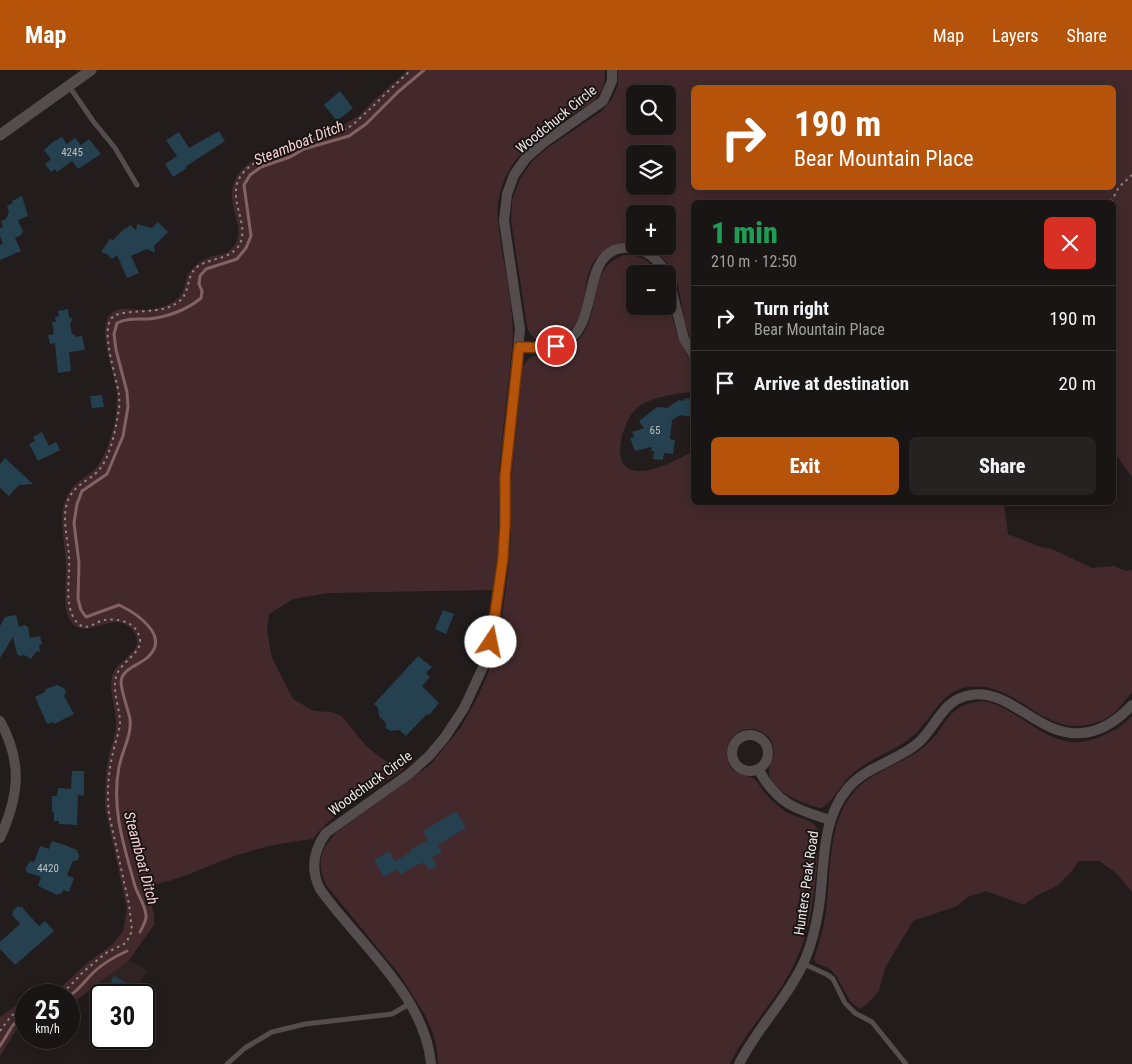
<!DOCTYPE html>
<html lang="en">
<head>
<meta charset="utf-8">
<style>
  body { margin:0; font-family:"Roboto Condensed",sans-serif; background:#272222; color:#f1f3f6; height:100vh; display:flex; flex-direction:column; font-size:19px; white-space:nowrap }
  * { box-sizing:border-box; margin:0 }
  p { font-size:16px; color:#9f9fa0 }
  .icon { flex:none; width:28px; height:28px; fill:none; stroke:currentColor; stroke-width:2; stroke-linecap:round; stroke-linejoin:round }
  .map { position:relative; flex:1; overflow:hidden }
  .panel { position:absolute; left:691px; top:130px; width:425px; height:305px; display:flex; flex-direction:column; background:#1a1515; border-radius:8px; box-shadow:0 2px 12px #0003,0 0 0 1px #383434 }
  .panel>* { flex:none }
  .banner { position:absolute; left:691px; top:15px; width:425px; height:105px; border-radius:8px; box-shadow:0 2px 12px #0003,0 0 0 1px #383434; background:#b45309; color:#fff; overflow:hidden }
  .fabs { position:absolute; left:626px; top:15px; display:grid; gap:10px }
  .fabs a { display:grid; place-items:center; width:50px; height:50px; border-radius:8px; background:#1a1515; box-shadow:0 2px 12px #0003,0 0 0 1px #383434; font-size:25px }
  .speed { position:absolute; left:15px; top:914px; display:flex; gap:10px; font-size:25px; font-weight:700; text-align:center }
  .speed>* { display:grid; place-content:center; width:65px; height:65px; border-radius:50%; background:#1a1515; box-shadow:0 2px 12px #0003,0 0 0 1px #383434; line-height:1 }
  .speed small { font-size:12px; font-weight:400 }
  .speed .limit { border:2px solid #111; border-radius:8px; background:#fff; color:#111 }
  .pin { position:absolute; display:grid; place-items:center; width:42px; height:42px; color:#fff; margin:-21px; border:2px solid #fff; border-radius:50%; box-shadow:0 1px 5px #0007 }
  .me { position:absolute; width:55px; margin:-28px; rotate:11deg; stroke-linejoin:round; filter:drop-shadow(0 0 4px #0008) }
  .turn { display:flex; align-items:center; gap:18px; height:105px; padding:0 20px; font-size:22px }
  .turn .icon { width:65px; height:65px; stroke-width:2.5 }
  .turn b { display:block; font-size:35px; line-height:42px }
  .round { display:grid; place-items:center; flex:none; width:52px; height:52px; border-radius:8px; background:#272222 }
  .summary { display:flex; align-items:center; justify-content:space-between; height:85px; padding:0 20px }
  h1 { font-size:30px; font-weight:800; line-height:38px; color:#1e9e55 }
  .action { display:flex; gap:10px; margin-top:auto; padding:10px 20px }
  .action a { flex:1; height:58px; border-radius:8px; background:#b45309; color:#fff; font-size:20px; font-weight:800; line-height:58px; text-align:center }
  .action a+a { background:#272222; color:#f1f3f6 }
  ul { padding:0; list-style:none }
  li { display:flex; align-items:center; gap:15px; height:65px; padding:0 20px; border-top:1px solid #383434 }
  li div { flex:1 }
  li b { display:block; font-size:19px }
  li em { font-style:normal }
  header { display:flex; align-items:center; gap:30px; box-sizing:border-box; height:70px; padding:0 25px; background:#b45309; color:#fff }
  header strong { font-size:24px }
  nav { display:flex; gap:28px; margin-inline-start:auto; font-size:18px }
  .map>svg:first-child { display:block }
</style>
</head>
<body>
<header>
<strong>Map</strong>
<nav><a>Map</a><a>Layers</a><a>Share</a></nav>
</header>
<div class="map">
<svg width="1132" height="994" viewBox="0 0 1132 994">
  <rect width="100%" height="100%" fill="#221c1c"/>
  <path fill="#302324" d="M129,890L147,900L135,925H101V935L89,928L88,922Z"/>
  <path fill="#43292b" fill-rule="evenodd" d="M408,0H605C606,13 602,21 594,31C570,47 542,62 522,83C509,96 500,116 498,134C496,149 500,165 502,180C507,209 513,238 513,268L499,399L498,478L493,520L328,523L293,529L269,544L267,561L272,588L293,629L314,641L331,642L342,646L366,676L384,690L404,699C377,718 331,743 313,769C289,772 264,776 241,784C209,794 177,813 143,816L151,832L154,845V855L129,890L78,929L69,933V925H44L57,921L87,893L113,874L123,861L127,839L105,737C105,722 105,706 108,690C110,679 115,668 116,657C117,640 108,622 112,606C116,592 137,584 137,572C137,568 135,563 132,560C113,535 79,581 67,543C63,529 67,511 66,496C66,472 55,443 70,421C76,411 88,407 96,398C104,389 113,363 115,351C116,343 117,334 117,325C116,306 97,262 109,246C117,235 131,240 142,240C150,240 159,239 167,235C191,225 180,212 192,199C196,194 205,189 210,187C218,184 227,185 233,177C246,162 232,144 232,127C231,103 249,89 271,84L342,56L360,45L374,30Z
    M618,0H1132V407L1114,382V132H694V275C680,251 684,220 670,197C664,188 656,182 647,176H668V144H635V172C626,171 617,173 609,178C577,195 592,231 574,256C563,272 533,281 527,256L511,150L512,130L520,109L532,91L546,79L602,41L612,29L618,15ZM694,18H1114V118H694ZM635,24H668V56H635ZM635,84H668V116H635Z
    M624,185C641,185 649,189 658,204H635V236H668V230C674,253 677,275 694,293V322C678,323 643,328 633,342C622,356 608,401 639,401C658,401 677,389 694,381V432L1004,433L1008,464L1041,477L1052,479L1092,498L1114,496L1126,501L1132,500V622C1126,629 1121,636 1115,642C1109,647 1102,651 1095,653C1043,670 1019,610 968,617C941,621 932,648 915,664C897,681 870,687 851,705C840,715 834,731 821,738C805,735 766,719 769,699C770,692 775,688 774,681C771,649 725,653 727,685C727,691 730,698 735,701C741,705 748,705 753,708C758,711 761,719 765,723C771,730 779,738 788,743C799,749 815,749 819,762C816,810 814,861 789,904C772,935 745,962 730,994H438L437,980L433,963L425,945L400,905L326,815C316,792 320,780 337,762L430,695L461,657L477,628L488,604L500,563L508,501L511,468V410L523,297C525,293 528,288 533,286C537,285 541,285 545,285C559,282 576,276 584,263C601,234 587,200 624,185Z
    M983,631C1025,639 1051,688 1100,667C1112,662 1123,656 1132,646V822L1116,803L1099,791H1079L1072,801L1057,816L1036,826L1024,835L986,821L968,827L957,836L913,851L885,898L879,921L865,936L860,939L850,931L837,907L830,899L816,893L814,889C819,873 824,858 826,841C832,798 826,743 863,713C882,698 907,691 925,676C950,655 944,635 983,631Z
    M26,931V951L17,959L0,986V947L18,934Z"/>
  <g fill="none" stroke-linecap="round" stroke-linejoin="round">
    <path stroke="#826264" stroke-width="3" d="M140,862C142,858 145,853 146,848C147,837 138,826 135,816C124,776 111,738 119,697C122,681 132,665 130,649C128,639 121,621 121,612C122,598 140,595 148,587C171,566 136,543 119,535L86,547L81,540L78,529L79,493L74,453L77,434L82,421L107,404L123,366L128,337L127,322L116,280L114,264L117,253C127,248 138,249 149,249C167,247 187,240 201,228L202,221L199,214L200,206L206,199L237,189L246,178L251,166L244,115L250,105L261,97L290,87L304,79L349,66L366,54L398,22L424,0
      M69,926C80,920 86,909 95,901C105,892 116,886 127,881
      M0,976L13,955L26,944"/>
  </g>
  <path fill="#25404e" d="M340,21L353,38L337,51L324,35Z
    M219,61L225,71L185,97L187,98L173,107L165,94L177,86L166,70L179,62L189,78Z
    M62,67L67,74L75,68L81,75L89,69L101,84L78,99L72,91L57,102L55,99L51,102L45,94L51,89L44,80L55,70V71Z
    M22,126L28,146L18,150L23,162L21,165L15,168L21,181L0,190V175L3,174L0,166V158L3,157L1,151L6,149L9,141L7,136L13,133L12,131Z
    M158,152L168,162L154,176L155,183L147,179L131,186L139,203L127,208L117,185L112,189L107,184L101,182L110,169L113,170L125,158L126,159L130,155L136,160L137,154L152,158Z
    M68,239L69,247L73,249L70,253L72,265L75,264V267L82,266L85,280L69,282L71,301L58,303L55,273L50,274L48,265L54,264L52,252H56L55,247L59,246L58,241Z
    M102,325L104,337L92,338L90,326Z
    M685,328L694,330V347L680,345L672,350L670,369L675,370L673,384L664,383L663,390L653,389L654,381H651L652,377L635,381L630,368L634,367L632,362L644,358L639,351L657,337L667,338L679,330L684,331Z
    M42,362L49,376L56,372L60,380L38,391L29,374L35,371L33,367Z
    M5,388L33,414L19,415L9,426L0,418V394Z
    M443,540L454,544L446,564L435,559Z
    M16,545L19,557L25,555L28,557L30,568L40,566L42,574L39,575L40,581L36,582L31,589L24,585L20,586L17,584L13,567L0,588V556L5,547Z
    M418,586L432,597L426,603L430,607L422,616L439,633L430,644L426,645L406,666L399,660L390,661L386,658V653L379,646L378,638L374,634Z
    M57,615L64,618L66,622L64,626L74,644L54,654L53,652L47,654L35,627L45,622L46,619Z
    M72,701H84V726L78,725L77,755L59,754V751H54V742H52V726H57L58,718L71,719Z
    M456,741L466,758L438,775L442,782L432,788L437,796L429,800L424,792L419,795L418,794L400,805L397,799L384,807L374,790L389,781L395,791L411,782L410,780L428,770L423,761Z
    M52,771L62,774L77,780L79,786L78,790L73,791L67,805L74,808L69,822L63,820L62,823L57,825L38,816L41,807L26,802L27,799H25L30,791L34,792L40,776L49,779Z
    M18,836L20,838L21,836L39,856L45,851L54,861L15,895L0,879V872L20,854L12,845L13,843L12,842Z
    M114,906L130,915L124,925H104Z"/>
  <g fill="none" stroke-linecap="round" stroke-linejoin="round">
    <path stroke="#8d8888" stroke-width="2" stroke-dasharray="2.5 4" stroke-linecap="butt" d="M1111,132L1119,117L1132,105
      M56,925L69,917L83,902L106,883L126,873L132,861L129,834L109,744C107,724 108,703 113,683C115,673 119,663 120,653C120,638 112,621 116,607C120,592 142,583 140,570C138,552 119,548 104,550C98,551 91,557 85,557C75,556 70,541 69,533C67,517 70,502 69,486C68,467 60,444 70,426C77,414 88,411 97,402C109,390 114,367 117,350C119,342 120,333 119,325C117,307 98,257 114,246C122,240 155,243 169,237C194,228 183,209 197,197C209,188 228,190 238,177C253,156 223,126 243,103C262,80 320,71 346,59C355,54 363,45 370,39C383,26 397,13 411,0
      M0,961L11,946L26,936"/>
    <path stroke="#554d4d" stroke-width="5" d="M69,16L93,51L115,78L137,115
      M804,894L828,905L833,909L845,933L855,943L872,952L906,994
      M227,994L245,978L272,962L305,954L392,944L409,934"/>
    <path stroke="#554d4d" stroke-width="10" d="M668,206L684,269L694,285
      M519,277C538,279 558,280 573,266C598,244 582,174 631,178C647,179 659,191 667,204
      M0,651C23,693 19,726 0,768
      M732 683a18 18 0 1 1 36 0a18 18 0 1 1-36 0Z
      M758,699C777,733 794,739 830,750
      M431,994C425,925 357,872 320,819C310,799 313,781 326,763L409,704L429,686L445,667L464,638L483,597L493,561L503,488L505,454V406L520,259L504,151L507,124L514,105L526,88L542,74L603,31L612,11V0
      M739,994C757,958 787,929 804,892C812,874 816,856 819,837C825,797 820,751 848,718C867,696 897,691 918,673C935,658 942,632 966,626C1008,614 1037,667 1081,663C1102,662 1118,650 1132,635"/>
    <path stroke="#554d4d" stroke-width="11" d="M0,65L91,0"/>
  </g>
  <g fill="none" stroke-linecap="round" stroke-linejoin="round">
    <g stroke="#753606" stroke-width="12">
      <path id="route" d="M491,572L503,488L505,454V406L519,277L545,278L556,276"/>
    </g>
    <use href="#route" stroke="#b45309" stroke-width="9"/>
  </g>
  <g text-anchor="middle" stroke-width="4" stroke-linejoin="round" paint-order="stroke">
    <g font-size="11" fill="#bbbec2">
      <text x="72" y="86">4245</text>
      <text x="655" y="364">65</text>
      <text x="48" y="802">4420</text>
    </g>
    <g font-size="14" fill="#ede8e8" stroke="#191313">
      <text transform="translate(556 49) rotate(-39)" y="5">Woodchuck Circle</text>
      <text transform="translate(370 713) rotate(-36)" y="5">Woodchuck Circle</text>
      <text transform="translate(806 813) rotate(-82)" y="5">Hunters Peak Road</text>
    </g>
    <g font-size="15" font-style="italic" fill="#f7d2d4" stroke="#191313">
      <text transform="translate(299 73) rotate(-22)" y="5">Steamboat Ditch</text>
      <text transform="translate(141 788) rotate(75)" y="5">Steamboat Ditch</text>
    </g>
  </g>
</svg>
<div class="fabs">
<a><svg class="icon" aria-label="search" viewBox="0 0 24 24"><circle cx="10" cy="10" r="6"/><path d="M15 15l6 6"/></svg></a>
<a><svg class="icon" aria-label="layers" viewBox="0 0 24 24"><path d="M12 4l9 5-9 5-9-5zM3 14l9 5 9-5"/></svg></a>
<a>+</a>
<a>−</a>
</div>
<div class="speed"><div>25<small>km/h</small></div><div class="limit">30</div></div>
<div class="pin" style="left:556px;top:276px;background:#d93025"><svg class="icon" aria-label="arrive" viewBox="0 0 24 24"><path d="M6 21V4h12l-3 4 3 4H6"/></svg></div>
<svg class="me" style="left:491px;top:572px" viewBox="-20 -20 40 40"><circle r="19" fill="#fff"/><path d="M0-13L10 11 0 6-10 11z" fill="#b45309"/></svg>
<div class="banner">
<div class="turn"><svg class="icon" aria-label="right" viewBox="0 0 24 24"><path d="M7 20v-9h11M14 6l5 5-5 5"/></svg><div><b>190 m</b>Bear Mountain Place</div></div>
</div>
<section class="panel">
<div class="summary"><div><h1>1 min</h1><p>210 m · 12:50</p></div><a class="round" style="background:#d93025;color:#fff"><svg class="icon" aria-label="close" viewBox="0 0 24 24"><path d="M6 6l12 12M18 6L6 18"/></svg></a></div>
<ul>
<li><svg class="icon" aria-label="right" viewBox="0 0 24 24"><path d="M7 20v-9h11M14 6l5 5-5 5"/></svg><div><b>Turn right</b><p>Bear Mountain Place</p></div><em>190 m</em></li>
<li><svg class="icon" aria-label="arrive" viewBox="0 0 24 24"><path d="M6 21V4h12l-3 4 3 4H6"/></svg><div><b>Arrive at destination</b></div><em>20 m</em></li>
</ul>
<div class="action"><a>Exit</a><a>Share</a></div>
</section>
</div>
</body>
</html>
